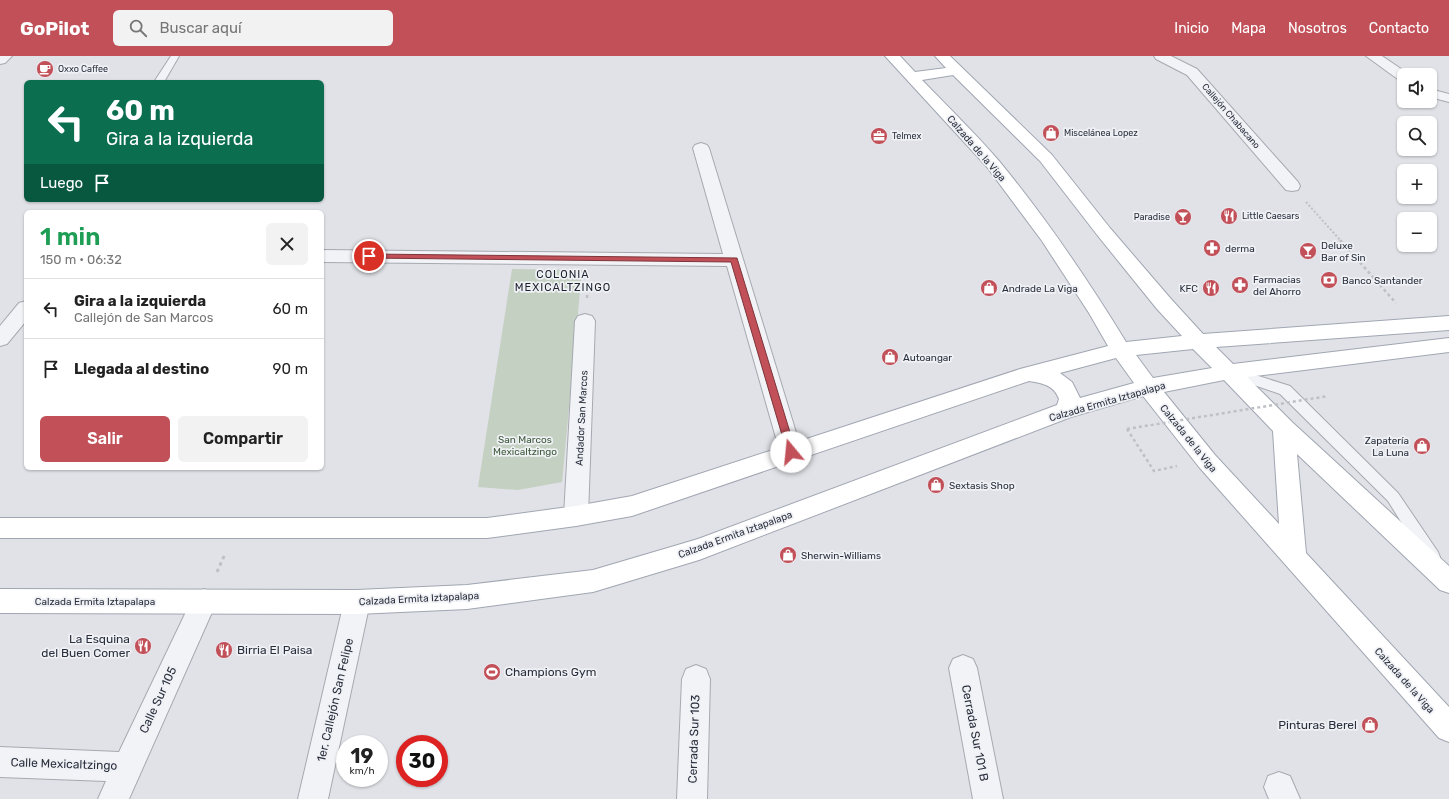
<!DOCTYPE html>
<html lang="es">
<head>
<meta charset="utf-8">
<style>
  body { margin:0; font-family:Rubik,sans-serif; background:#f2f2f2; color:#222; height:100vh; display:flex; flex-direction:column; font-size:15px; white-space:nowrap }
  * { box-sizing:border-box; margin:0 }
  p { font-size:13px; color:#767676 }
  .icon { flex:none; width:22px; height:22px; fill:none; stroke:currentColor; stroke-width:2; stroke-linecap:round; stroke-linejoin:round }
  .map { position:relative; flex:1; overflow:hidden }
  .side { position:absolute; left:24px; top:154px; width:300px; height:260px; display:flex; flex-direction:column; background:#fff; border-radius:6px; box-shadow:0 1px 3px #0004 }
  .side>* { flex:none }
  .guide { position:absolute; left:24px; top:24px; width:300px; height:122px; border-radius:6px; box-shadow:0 1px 3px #0004; background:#0b6e4f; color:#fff; overflow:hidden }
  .buttons { position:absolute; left:1397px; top:12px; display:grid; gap:8px }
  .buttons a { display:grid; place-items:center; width:40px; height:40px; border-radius:6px; background:#fff; box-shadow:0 1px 3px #0004; font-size:20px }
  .speed { position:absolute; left:336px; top:679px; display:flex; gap:8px; font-size:20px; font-weight:700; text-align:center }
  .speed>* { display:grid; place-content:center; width:52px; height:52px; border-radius:50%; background:#fff; box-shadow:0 1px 3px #0004; line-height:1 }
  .speed small { font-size:10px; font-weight:400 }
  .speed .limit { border:6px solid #d22; background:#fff; color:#111 }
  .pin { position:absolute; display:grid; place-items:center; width:34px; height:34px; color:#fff; margin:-17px; border:2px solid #fff; border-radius:50%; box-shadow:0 1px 4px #0007 }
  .me { position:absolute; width:44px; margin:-22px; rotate:343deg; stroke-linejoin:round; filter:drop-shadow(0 0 3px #0008) }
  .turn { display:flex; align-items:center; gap:14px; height:84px; padding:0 16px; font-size:18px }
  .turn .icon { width:52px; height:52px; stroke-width:2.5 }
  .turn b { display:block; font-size:28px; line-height:34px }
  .then { display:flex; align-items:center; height:38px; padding:0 16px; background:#0003; gap:8px; font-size:15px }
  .round { display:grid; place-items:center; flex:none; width:42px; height:42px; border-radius:6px; background:#f2f2f2 }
  .headline { display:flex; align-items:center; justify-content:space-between; height:68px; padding:0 16px }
  h1 { font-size:24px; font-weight:600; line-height:30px; color:#1e9e55 }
  .button { display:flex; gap:8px; margin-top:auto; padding:8px 16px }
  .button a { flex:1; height:46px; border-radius:6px; background:#c15059; color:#fff; font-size:16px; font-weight:600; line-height:46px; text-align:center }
  .button a+a { background:#f2f2f2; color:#222 }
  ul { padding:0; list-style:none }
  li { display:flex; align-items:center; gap:12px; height:60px; padding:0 16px; border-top:1px solid #e0e0e0 }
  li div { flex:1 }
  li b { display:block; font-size:15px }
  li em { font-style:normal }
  header { display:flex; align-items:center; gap:24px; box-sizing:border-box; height:56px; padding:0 20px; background:#c15059; color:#fff }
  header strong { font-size:19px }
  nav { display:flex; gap:22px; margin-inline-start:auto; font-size:14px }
  .search { width:280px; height:36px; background:#f2f2f2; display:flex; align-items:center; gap:10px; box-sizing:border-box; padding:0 14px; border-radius:6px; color:#767676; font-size:15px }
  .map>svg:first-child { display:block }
</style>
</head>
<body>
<header>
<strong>GoPilot</strong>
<div class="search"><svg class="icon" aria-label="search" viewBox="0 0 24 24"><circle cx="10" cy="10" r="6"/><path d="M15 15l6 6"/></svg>Buscar aquí</div>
<nav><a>Inicio</a><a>Mapa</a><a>Nosotros</a><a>Contacto</a></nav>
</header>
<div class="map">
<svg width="1449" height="743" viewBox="0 0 1449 743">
  <rect width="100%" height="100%" fill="#e0e2e7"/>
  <path fill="#c4d0c1" d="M512,213L582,214L562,426L518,434L478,431Z"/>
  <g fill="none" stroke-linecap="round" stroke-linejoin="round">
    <g stroke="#a6a9b1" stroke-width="2">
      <path id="service" d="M171,0H179L164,26H154Z
        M1230,311L1290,330L1398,437L1438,496L1440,501L1438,506L1432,508L1426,506L1388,445L1280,338L1225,319L1223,316L1225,313Z"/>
    </g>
    <g stroke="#a6a9b1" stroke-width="2">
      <path id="minor" d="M0,0H12L5,7L0,8Z
        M1154,0H1171L1197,13L1298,126L1300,130L1298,134L1292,135L1286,134L1187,19L1156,3Z
        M1366,0H1382L1410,19H1404V25L1399,24Z
        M1430,33L1449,38V46L1430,41Z
        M701,87L707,89L709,92L802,396L799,402L791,405L783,402L780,396L727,210L322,206V194L723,198L693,92L695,89Z
        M26,245V265L7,288L0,290V270L19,247Z
        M585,258L592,260L595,265L588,460L584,467L576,470L568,467L564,460L575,265L578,260Z
        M204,533L213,537L217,545L129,743H98L106,725L0,721V691L119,696L195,537Z
        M357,534L366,538L370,546L328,743H298L344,546L348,538Z
        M963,599L973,603L977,612L1003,743H973L949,612L953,603Z
        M696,609L706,613L710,623L707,743H677L682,623L686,613Z
        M1279,716L1290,720L1300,743H1269L1264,731L1268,720Z"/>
    </g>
    <g stroke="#a0a6b2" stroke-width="2">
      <path id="primary" d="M885,0H900L915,16L946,12L935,0H950L1052,99L1110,172L1171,243L1203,278L1449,260V274L1216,291L1233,308L1449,282V296L1247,321L1292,366L1449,510V537L1440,534L1297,398L1306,497L1449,651V686L1439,682L1199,411L1143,340L1071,361L699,504L593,536L467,553L357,558L0,557V533L357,534L467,529L593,514L698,483L1057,349L1059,343C1054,329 1042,327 1029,325L632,460L576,470L487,482H0V462H487L576,450L632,440L1020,313L1108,290L1089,257L1042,185L987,111ZM953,19L1040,105L1098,180L1157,253L1182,280L1126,286C1088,224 1046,162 999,105C975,77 948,51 922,24ZM1193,293L1212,312L1153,322L1136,299ZM1116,302L1134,327L1080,342L1072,326L1060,317ZM1224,324L1273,375L1279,468L1215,399L1164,336Z"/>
    </g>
    <path stroke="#bec0c6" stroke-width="2" stroke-dasharray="2 2" stroke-linecap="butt" d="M1306,146L1341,185"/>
    <path stroke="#bec0c6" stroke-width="2.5" stroke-dasharray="3 3" stroke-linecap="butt" d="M1340,184L1396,247
      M587,242L588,226
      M1127,373L1154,415L1177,410"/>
    <path stroke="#bec0c6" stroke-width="3" stroke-dasharray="3.5 3.5" stroke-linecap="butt" d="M217,516L225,498"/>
    <use href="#service" fill="#f2f3f6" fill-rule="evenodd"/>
    <use href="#minor" fill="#f2f3f6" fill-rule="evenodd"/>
    <use href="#primary" fill="#fff" fill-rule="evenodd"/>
    <path stroke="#bec0c6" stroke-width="2.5" stroke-dasharray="3 3" stroke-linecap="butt" d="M1127,373L1328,340"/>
  </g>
  <path fill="#c15059" stroke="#7d343a" d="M369,198L737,202L796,396L795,399H788L787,396L731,206L367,202L365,200Z"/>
  <defs>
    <g id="cafe-disc" transform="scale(0.9)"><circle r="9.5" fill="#c15059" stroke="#eff1f5"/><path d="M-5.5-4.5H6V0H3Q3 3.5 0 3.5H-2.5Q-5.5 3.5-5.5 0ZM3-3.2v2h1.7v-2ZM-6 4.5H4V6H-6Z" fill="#fff"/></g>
    <g id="shop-disc" transform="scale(0.9)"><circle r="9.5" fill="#c15059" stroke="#eff1f5"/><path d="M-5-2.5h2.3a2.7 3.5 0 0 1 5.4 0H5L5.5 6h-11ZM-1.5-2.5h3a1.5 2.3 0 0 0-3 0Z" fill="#fff"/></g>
    <g id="office-disc" transform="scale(0.9)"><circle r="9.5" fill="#c15059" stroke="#eff1f5"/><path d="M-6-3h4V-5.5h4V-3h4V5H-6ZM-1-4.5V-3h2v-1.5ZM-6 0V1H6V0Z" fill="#fff"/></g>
    <g id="restaurant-disc" transform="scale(0.9)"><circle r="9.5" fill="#c15059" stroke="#eff1f5"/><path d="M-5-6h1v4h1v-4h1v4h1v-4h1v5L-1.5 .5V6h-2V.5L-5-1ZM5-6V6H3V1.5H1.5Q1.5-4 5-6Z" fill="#fff"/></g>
    <g id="bar-disc" transform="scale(0.9)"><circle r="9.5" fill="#c15059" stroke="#eff1f5"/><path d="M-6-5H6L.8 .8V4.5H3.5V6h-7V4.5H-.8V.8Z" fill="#fff"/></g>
    <g id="pharmacy-disc" transform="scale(0.9)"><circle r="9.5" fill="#c15059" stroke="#eff1f5"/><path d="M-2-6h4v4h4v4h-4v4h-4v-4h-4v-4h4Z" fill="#fff"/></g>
    <g id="bank-disc" transform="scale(0.9)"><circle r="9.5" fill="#c15059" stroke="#eff1f5"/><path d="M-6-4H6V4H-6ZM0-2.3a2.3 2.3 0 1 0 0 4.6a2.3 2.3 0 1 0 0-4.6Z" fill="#fff"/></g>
    <g id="stadium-disc" transform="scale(0.9)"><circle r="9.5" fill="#c15059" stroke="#eff1f5"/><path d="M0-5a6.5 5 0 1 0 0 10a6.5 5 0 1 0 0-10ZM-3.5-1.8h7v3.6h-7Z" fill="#fff"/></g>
  </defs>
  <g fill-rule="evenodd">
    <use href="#cafe-disc" x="45" y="13"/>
    <use href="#shop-disc" x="1051" y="77"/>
    <use href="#office-disc" x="879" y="80"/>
    <use href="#restaurant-disc" x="1229" y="160"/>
    <use href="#bar-disc" x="1183" y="161"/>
    <use href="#pharmacy-disc" x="1212" y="192"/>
    <use href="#bar-disc" x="1308" y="195"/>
    <use href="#bank-disc" x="1329" y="224"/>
    <use href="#pharmacy-disc" x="1240" y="229"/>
    <use href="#shop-disc" x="989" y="232"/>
    <use href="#restaurant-disc" x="1211" y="232"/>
    <use href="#shop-disc" x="890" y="301"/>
    <use href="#shop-disc" x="1422" y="390"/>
    <use href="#shop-disc" x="936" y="429"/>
    <use href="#shop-disc" x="788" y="499"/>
    <use href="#restaurant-disc" x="143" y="590"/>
    <use href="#restaurant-disc" x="224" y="594"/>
    <use href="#stadium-disc" x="492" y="616"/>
    <use href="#shop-disc" x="1370" y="669"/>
  </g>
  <g text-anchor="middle" stroke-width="3.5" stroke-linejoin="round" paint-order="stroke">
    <g font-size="9" fill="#2a2f3d" stroke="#eff1f5" text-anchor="start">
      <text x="58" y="16">Oxxo Caffee</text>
      <text x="1064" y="80">Miscelánea Lopez</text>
      <text x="892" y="83">Telmex</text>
      <text x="1242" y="163">Little Caesars</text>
      <text x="1170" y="164" text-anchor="end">Paradise</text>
    </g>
    <g font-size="9" fill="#2a2f3d" stroke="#eff1f5">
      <text transform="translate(1231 60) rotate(49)" y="3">Callejón Chabacano</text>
    </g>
    <g font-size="10" fill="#2a2f3d" stroke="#eff1f5">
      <text transform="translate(977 92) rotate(49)" y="4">Calzada de la Viga</text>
      <text transform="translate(1107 345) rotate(-16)" y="4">Calzada Ermita Iztapalapa</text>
      <text transform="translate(581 362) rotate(-87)" y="4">Andador San Marcos</text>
      <text transform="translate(1189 382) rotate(51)" y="4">Calzada de la Viga</text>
      <text transform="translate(735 478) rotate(-20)" y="4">Calzada Ermita Iztapalapa</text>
      <text transform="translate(419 542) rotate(-3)" y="4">Calzada Ermita Iztapalapa</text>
      <text x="95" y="549">Calzada Ermita Iztapalapa</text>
      <text transform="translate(1405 624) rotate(48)" y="4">Calzada de la Viga</text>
    </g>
    <g font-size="10" fill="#2a2f3d" stroke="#eff1f5" text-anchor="start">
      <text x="1321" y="193">Deluxe<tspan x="1321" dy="12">Bar of Sin</tspan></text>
      <text x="1225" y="196">derma</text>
      <text x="1253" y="227">Farmacias<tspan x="1253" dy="12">del Ahorro</tspan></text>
      <text x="1342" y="228">Banco Santander</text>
      <text x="1002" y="236">Andrade La Viga</text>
      <text x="1198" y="236" text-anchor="end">KFC</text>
      <text x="903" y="305">Autoangar</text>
      <text x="1409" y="388" text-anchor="end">Zapatería<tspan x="1409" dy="12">La Luna</tspan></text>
      <text x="949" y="433">Sextasis Shop</text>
      <text x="801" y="503">Sherwin-Williams</text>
    </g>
    <g font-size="10" fill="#3c5739" stroke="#eff1f5">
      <text x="525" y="387">San Marcos<tspan x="525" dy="12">Mexicaltzingo</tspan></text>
    </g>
    <g font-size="11" letter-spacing="1" fill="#1c212e" stroke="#eff1f5">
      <text x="563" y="222">COLONIA<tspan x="563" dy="13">MEXICALTZINGO</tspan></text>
    </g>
    <g font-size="12" fill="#2a2f3d" stroke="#eff1f5" text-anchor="end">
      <text x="130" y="587">La Esquina<tspan x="130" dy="14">del Buen Comer</tspan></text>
      <text x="237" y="598" text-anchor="start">Birria El Paisa</text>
      <text x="505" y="620" text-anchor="start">Champions Gym</text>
      <text x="1357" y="673">Pinturas Berel</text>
    </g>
    <g font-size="12" fill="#2a2f3d" stroke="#eff1f5">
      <text transform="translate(158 644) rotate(-65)" y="4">Calle Sur 105</text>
      <text transform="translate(335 644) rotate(-77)" y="4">1er. Callejón San Felipe</text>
      <text transform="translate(975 677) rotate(79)" y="4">Cerrada Sur 101 B</text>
      <text transform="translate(694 683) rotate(-88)" y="4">Cerrada Sur 103</text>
      <text transform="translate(64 708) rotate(2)" y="4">Calle Mexicaltzingo</text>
    </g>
  </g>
</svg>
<div class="buttons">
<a><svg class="icon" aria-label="sound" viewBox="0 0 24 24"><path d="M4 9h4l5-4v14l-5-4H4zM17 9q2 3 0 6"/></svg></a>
<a><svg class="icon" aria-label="search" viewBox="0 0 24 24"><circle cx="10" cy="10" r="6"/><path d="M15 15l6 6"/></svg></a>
<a>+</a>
<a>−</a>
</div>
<div class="speed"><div>19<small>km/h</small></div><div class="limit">30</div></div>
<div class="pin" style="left:369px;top:200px;background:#d93025"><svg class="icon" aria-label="arrive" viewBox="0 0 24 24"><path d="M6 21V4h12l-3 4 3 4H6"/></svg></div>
<svg class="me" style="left:791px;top:396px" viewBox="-20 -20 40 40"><circle r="19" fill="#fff"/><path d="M0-13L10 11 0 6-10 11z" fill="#c15059"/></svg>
<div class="guide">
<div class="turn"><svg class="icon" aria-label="left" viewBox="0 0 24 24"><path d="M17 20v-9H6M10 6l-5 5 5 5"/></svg><div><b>60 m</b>Gira a la izquierda</div></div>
<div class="then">Luego<svg class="icon" aria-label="arrive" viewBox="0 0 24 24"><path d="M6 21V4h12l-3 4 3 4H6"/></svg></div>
</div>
<section class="side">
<div class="headline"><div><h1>1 min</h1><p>150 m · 06:32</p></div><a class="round"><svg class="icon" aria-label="close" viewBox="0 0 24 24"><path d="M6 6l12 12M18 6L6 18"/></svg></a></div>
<ul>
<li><svg class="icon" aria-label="left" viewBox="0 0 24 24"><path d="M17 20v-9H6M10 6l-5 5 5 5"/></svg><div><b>Gira a la izquierda</b><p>Callejón de San Marcos</p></div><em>60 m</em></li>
<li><svg class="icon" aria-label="arrive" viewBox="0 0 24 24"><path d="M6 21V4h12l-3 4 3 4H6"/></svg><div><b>Llegada al destino</b></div><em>90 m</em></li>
</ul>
<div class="button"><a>Salir</a><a>Compartir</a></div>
</section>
</div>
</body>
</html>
